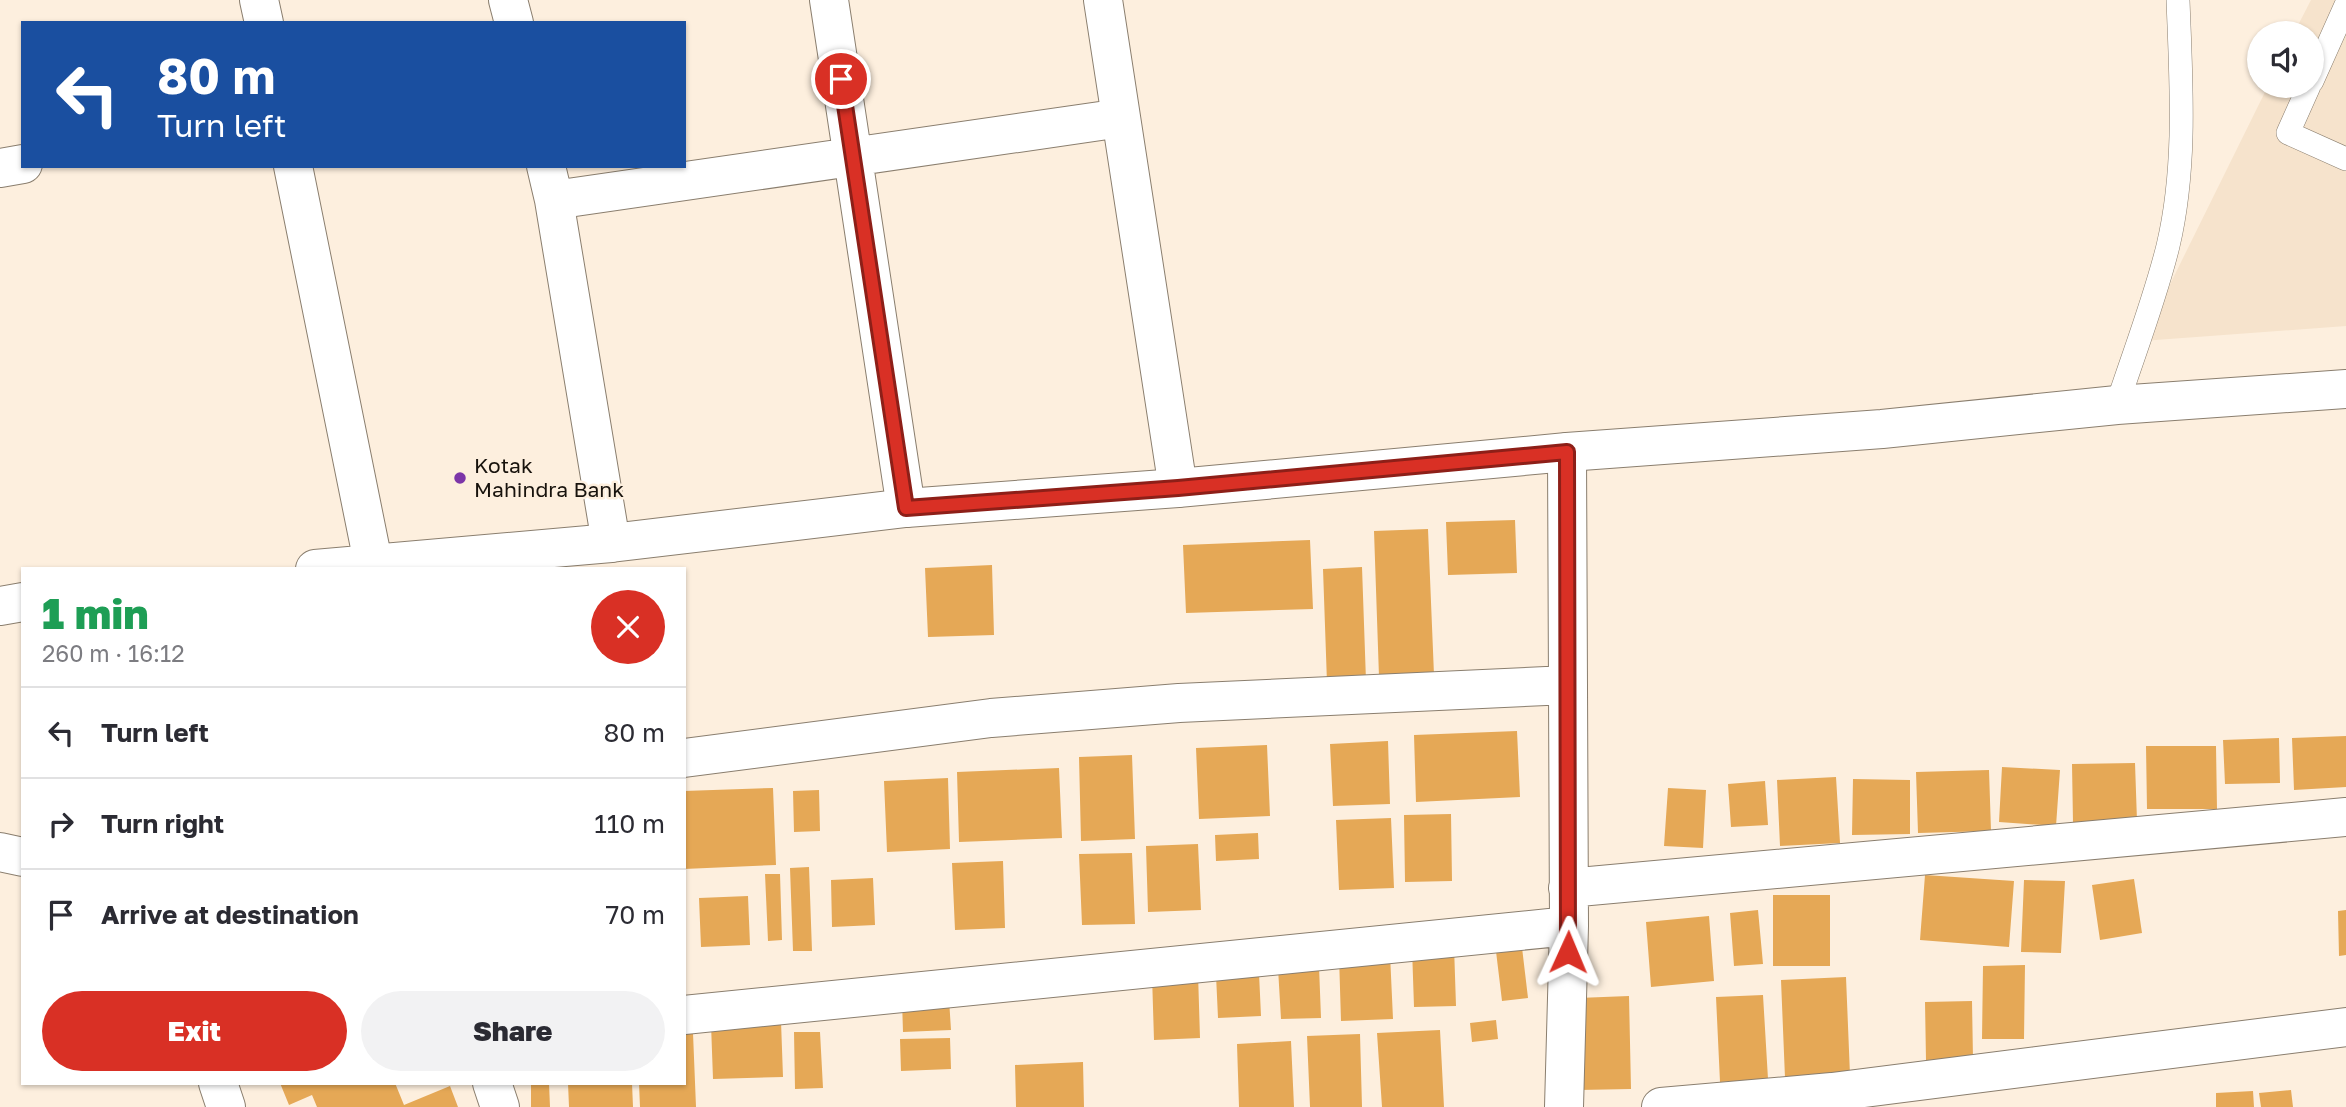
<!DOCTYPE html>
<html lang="en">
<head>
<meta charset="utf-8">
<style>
  body { margin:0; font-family:"Golos Text",sans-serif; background:#f2f2f3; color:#2b2b33; height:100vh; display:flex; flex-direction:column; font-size:26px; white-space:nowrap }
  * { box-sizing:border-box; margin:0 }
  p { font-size:23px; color:#7c7c81 }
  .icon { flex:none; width:38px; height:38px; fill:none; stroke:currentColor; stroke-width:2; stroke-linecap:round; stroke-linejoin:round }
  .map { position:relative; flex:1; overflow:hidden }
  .panel { position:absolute; left:21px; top:567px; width:665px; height:518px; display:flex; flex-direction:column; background:#fff; border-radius:0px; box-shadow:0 2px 5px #0004 }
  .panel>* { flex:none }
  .hud { position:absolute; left:21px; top:21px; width:665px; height:147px; border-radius:0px; box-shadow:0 2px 5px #0004; background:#1a4fa0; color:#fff; overflow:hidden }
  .tools { position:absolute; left:2247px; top:21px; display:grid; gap:14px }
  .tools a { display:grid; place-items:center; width:77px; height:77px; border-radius:50%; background:#fff; box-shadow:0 2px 5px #0004; font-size:35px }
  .pin { position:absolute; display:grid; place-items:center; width:60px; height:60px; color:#fff; margin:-30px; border:4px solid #fff; border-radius:50%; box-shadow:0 2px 7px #0007 }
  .me { position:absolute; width:77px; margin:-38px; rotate:1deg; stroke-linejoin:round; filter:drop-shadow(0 0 5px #0008) }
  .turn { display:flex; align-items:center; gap:24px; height:147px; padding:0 21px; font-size:32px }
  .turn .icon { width:91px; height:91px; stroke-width:2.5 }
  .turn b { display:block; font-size:49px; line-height:60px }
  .round { display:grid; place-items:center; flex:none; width:74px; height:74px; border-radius:37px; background:#f2f2f3 }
  .head { display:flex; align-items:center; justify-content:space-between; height:119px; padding:0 21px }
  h1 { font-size:42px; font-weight:800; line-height:52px; color:#1e9e55 }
  .button { display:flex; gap:14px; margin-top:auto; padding:14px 21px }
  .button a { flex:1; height:80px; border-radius:42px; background:#d93025; color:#fff; font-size:28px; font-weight:800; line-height:80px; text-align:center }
  .button a+a { background:#f2f2f3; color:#2b2b33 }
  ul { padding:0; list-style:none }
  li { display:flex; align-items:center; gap:21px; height:91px; padding:0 21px; border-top:2px solid #e1e1e2 }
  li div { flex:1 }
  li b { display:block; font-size:26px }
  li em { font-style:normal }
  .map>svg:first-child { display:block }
</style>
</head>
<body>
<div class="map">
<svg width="2346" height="1107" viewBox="0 0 2346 1107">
  <rect width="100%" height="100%" fill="#fdefde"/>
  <path fill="#f6e3cc" d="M2311,0H2346V326L2142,341L2268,86H2312V33H2294Z"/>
  <path fill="#e5a856" d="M1515,520L1517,573L1448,575L1446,522Z
    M1428,529L1434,675L1379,677L1374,531Z
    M1310,540L1313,609L1186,613L1183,545Z
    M992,565L994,635L928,637L925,568Z
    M1362,567L1366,681L1327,683L1323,569Z
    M1517,731L1520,797L1416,802L1414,735Z
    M2346,736V787L2294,790L2292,738Z
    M2279,738L2280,783L2225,784L2223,740Z
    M1388,741L1390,804L1333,806L1330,744Z
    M1267,745L1270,816L1199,819L1196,748Z
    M2146,746H2216L2217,809H2147Z
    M1132,755L1135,839L1081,841L1079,757Z
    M2135,763L2137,821L2073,823L2072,764Z
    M2002,767L2060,770L2056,826L1999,822Z
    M1059,768L1062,838L959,842L957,772Z
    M1989,770L1991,831L1918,833L1916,772Z
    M1836,777L1840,843L1780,846L1777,780Z
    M948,778L950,849L887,852L884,781Z
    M1853,779L1910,780V834L1852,835Z
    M1765,781L1768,825L1731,827L1728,784Z
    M773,788L776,865L684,869V791Z
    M1668,788L1706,790L1703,848L1664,846Z
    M819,790L820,831L794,832L793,791Z
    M1451,814L1452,881L1405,882L1404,815Z
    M1391,818L1394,888L1339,890L1336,820Z
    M1258,833L1259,859L1216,861L1215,835Z
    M1198,844L1201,910L1148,912L1146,846Z
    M1132,853L1135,924L1082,925L1079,854Z
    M1003,861L1005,928L955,930L952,863Z
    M809,867L812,951H793L790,868Z
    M765,874H780L782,940L768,941Z
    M1925,875L2014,881L2009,947L1920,940Z
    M873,878L875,925L832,927L831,880Z
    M2134,879L2142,933L2100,940L2092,885Z
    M2024,880L2065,881L2061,953L2021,952Z
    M1773,895H1830V966H1773Z
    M748,896L750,945L701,947L699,898Z
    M1758,910L1763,964L1734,966L1730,913Z
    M2346,910V955L2339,956L2338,911Z
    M1709,916L1714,981L1651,987L1646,922Z
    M1521,939L1528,998L1502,1001L1495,943Z
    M1454,946L1456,1006L1414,1007L1412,948Z
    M1390,954L1393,1019L1341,1021L1339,956Z
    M2025,965L2024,1039H1982L1983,966Z
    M1319,966L1321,1018L1281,1019L1278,968Z
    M1198,973L1200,1038L1154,1040L1152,975Z
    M1259,973L1261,1016L1218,1018L1216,975Z
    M1846,977L1850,1075L1785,1078L1781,980Z
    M1763,995L1768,1079L1720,1082L1716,997Z
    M1629,996L1631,1089L1579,1090L1578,998Z
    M949,999L951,1030L903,1032L902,1001Z
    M1972,1001L1973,1059L1926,1060L1925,1002Z
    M1496,1020L1498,1039L1472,1042L1470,1023Z
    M781,1021L783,1077L713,1079L711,1024Z
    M1440,1030L1444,1107H1382L1377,1033Z
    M794,1032H820L823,1088L795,1089Z
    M684,1033H693L696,1107H640L639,1083H684Z
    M1360,1034L1362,1107H1310L1307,1036Z
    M950,1038L951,1069L901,1071L900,1039Z
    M1291,1041L1294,1107H1239L1237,1044Z
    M1083,1062L1084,1107H1016L1015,1065Z
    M280,1083H395L404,1105L450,1086L458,1107H317L312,1095L289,1105Z
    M531,1083H549L550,1107H531Z
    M568,1083H632L633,1107H569Z
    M2291,1090L2293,1107H2261L2259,1093Z
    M2253,1091L2254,1107H2216V1093Z"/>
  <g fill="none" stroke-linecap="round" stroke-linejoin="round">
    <g stroke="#8a7e6e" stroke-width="24">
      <path id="lane" d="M2312,81L2346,5
        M2309,86L2288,133L2346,159
        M2117,405C2134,353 2155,299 2168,246C2187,166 2181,81 2178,0"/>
    </g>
    <g stroke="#8a7e6e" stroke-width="40">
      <path id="street" d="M508,0L514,23
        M829,0L906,508
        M1103,0L1178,488
        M546,166L554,200L611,543
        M0,168L23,164
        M554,200L1121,118
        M684,758L991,718L1179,703L1568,685
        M0,852L23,857
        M1568,888L2346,817
        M684,1015L1569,926
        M218,1083L226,1107
        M492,1083L500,1107
        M1564,1107L1569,926L1567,452
        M1661,1107L1832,1092L2346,1027"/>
    </g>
    <g stroke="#8a7e6e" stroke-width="40">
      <path id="secondary" d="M259,0L264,23
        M293,166L373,562
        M315,569L611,543L906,508L1178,488L1567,452L1882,429L2117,405L2346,389
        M0,606L23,602"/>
    </g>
    <use href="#lane" stroke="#fff" stroke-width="23"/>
    <use href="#street" stroke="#fff" stroke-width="38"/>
    <use href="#secondary" stroke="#fff" stroke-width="38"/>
  </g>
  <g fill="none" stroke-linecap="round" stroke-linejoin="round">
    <g stroke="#8d1f18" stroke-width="18">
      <path id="route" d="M841,79L906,508L1178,488L1567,452L1568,952"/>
    </g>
    <use href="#route" stroke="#d93025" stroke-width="12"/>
  </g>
  <circle fill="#7c35a8" stroke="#fdefde" stroke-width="2.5" cx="460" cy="478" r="7"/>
  <g text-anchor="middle" stroke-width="5" stroke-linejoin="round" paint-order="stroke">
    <g font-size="21" fill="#18130d" stroke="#fdefde" text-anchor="start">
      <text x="474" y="473">Kotak<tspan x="474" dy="24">Mahindra Bank</tspan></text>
    </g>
  </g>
</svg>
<div class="tools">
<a><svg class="icon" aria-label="sound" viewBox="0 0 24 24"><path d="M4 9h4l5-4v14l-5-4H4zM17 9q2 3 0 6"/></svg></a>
</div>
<div class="pin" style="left:841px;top:79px;background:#d93025"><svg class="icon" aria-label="arrive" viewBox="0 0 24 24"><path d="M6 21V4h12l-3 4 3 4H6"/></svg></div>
<svg class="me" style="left:1568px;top:952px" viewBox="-20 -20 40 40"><path d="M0-17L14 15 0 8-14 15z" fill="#d93025" stroke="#fff" stroke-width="4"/></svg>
<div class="hud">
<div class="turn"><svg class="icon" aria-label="left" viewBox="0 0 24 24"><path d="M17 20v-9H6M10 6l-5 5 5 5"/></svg><div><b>80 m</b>Turn left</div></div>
</div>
<section class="panel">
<div class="head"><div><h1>1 min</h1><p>260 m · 16:12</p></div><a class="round" style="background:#d93025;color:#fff"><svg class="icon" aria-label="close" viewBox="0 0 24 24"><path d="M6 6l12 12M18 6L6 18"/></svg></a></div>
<ul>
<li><svg class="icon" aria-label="left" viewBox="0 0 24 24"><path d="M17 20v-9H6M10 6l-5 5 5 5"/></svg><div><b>Turn left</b></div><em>80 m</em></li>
<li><svg class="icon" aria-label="right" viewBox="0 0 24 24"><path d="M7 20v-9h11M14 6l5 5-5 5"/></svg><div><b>Turn right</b></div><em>110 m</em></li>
<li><svg class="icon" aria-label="arrive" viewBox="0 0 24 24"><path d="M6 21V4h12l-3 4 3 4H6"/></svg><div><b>Arrive at destination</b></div><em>70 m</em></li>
</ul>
<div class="button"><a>Exit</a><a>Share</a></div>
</section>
</div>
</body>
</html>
